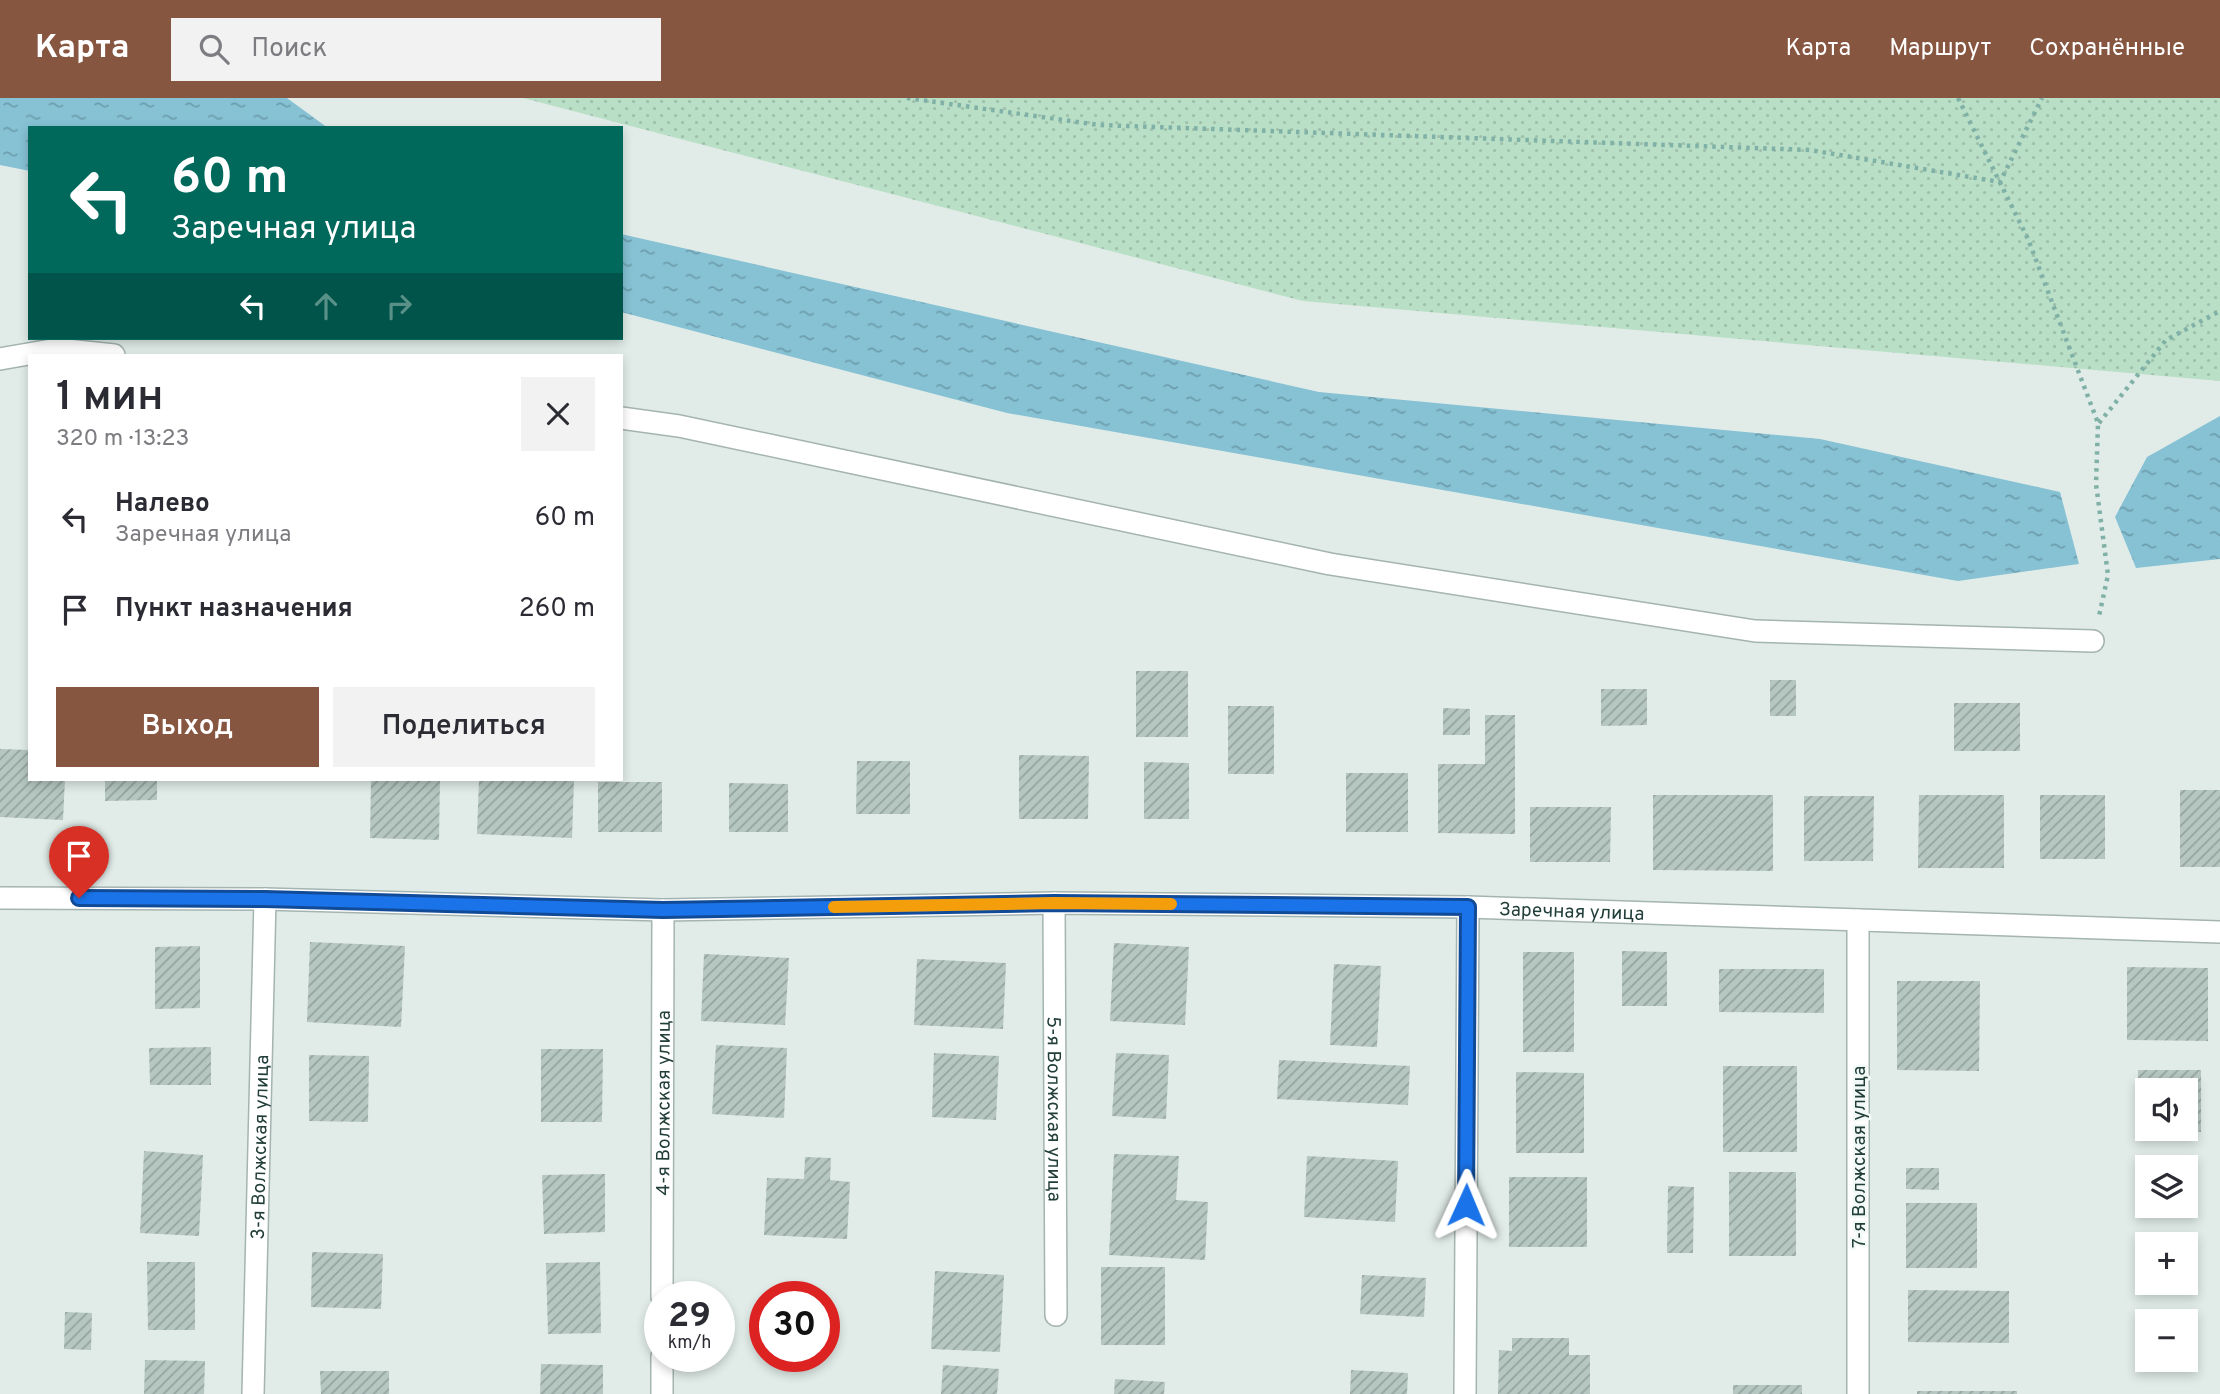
<!DOCTYPE html>
<html lang="ru">
<head>
<meta charset="utf-8">
<style>
  body { margin:0; font-family:Overpass,sans-serif; background:#f2f2f3; color:#2b2b33; height:100vh; display:flex; flex-direction:column; font-size:26px; white-space:nowrap }
  * { box-sizing:border-box; margin:0 }
  p { font-size:23px; color:#7c7c81 }
  .icon { flex:none; width:38px; height:38px; fill:none; stroke:currentColor; stroke-width:2; stroke-linecap:round; stroke-linejoin:round }
  .map { position:relative; flex:1; overflow:hidden }
  .panel { position:absolute; left:28px; top:256px; width:595px; height:427px; display:flex; flex-direction:column; background:#fff; border-radius:0px; box-shadow:0 4px 10px #0003 }
  .panel>* { flex:none }
  .banner { position:absolute; left:28px; top:28px; width:595px; height:214px; border-radius:0px; box-shadow:0 4px 10px #0003; background:#00695c; color:#fff; overflow:hidden }
  .tools { position:absolute; left:2135px; top:980px; display:grid; gap:14px }
  .tools a { display:grid; place-items:center; width:63px; height:63px; border-radius:0px; background:#fff; box-shadow:0 4px 10px #0003; font-size:35px }
  .speed { position:absolute; left:644px; top:1183px; display:flex; gap:14px; font-size:35px; font-weight:700; text-align:center }
  .speed>* { display:grid; place-content:center; width:91px; height:91px; border-radius:50%; background:#fff; box-shadow:0 4px 10px #0003; line-height:1 }
  .speed small { font-size:18px; font-weight:400 }
  .speed .limit { border:10px solid #d22; background:#fff; color:#111 }
  .pin { position:absolute; display:grid; place-items:center; width:60px; height:60px; color:#fff; margin:-72px -30px; border-radius:50% 50% 50% 0; rotate:-45deg; box-shadow:0 0 7px #0007 }
  .pin .icon { rotate:45deg }
  .me { position:absolute; width:77px; margin:-38px; rotate:1deg; stroke-linejoin:round; filter:drop-shadow(0 0 5px #0008) }
  .turn { display:flex; align-items:center; gap:24px; height:147px; padding:0 28px; font-size:32px }
  .turn .icon { width:91px; height:91px; stroke-width:2.5 }
  .turn b { display:block; font-size:49px; line-height:60px }
  .lanes { display:flex; align-items:center; height:66px; padding:0 28px; background:#0003; justify-content:center; gap:35px; direction:ltr }
  .lanes .off { opacity:.35 }
  .round { display:grid; place-items:center; flex:none; width:74px; height:74px; border-radius:0px; background:#f2f2f3 }
  .head { display:flex; align-items:center; justify-content:space-between; height:119px; padding:0 28px }
  h1 { font-size:42px; font-weight:600; line-height:52px }
  .primary-button { display:flex; gap:14px; margin-top:auto; padding:14px 28px }
  .primary-button a { flex:1; height:80px; border-radius:0px; background:#875641; color:#fff; font-size:28px; font-weight:600; line-height:80px; text-align:center }
  .primary-button a+a { background:#f2f2f3; color:#2b2b33 }
  ul { padding:0; list-style:none }
  li { display:flex; align-items:center; gap:21px; height:91px; padding:0 28px }
  li div { flex:1 }
  li b { display:block; font-size:26px }
  li em { font-style:normal }
  header { display:flex; align-items:center; gap:42px; box-sizing:border-box; height:98px; padding:0 35px; background:#875641; color:#fff }
  header strong { font-size:33px }
  nav { display:flex; gap:38px; margin-inline-start:auto; font-size:24px }
  .search { width:490px; height:63px; background:#f2f2f3; display:flex; align-items:center; gap:18px; box-sizing:border-box; padding:0 24px; border-radius:0px; color:#7c7c81; font-size:26px }
  .map>svg:first-child { display:block }
</style>
</head>
<body>
<header>
<strong>Карта</strong>
<div class="search"><svg class="icon" aria-label="search" viewBox="0 0 24 24"><circle cx="10" cy="10" r="6"/><path d="M15 15l6 6"/></svg>Поиск</div>
<nav><a>Карта</a><a>Маршрут</a><a>Сохранённые</a></nav>
</header>
<div class="map">
<svg width="2220" height="1296" viewBox="0 0 2220 1296">
  <defs>
    <pattern id="grass-dots" width="8" height="8" patternUnits="userSpaceOnUse" patternTransform="scale(1.75)"><rect width="8" height="8" fill="#b9dfc6"/><path d="M2 2h.1M6 6h.1" fill="none" stroke="#9fc0ab" stroke-width="1.8" stroke-linecap="round"/></pattern>
    <pattern id="water-ripples" width="26" height="14" patternUnits="userSpaceOnUse" patternTransform="scale(1.75)"><rect width="26" height="14" fill="#86c1d4"/><path d="M2 4q2-2 4 0t4 0M15 11q2-2 4 0t4 0" fill="none" stroke="#6d9ead"/></pattern>
    <pattern id="building-hatch" width="6" height="6" patternUnits="userSpaceOnUse" patternTransform="scale(1.75)"><rect width="6" height="6" fill="#b6c7c2"/><path d="M-1 1l2-2M0 6l6-6M5 7l2-2" fill="none" stroke="#94a39f"/></pattern>
  </defs>
  <rect width="100%" height="100%" fill="#e1ece8"/>
  <path fill="url(#grass-dots)" d="M523,0H2220V283L1303,203Z"/>
  <path fill="url(#water-ripples)" d="M0,0H287L328,30H30V73L0,67Z
    M621,136L1319,294L1820,341L2060,394L2079,466L1958,483L1007,315L621,214Z
    M2220,318V461L2136,470L2115,419L2147,359Z"/>
  <path fill="url(#building-hatch)" fill-rule="evenodd" d="M1136,573H1188V639H1136Z
    M1770,582H1796V618H1770Z
    M1601,591H1647V627L1601,628Z
    M1954,605H2020V653H1954Z
    M1228,608H1274V676H1228Z
    M1443,610L1470,611V637H1443Z
    M1485,617H1515V736L1438,735V666H1485Z
    M0,651L30,652V681H65L63,722L0,719Z
    M1019,657L1089,658L1088,721H1019Z
    M857,663H910V716H856Z
    M1144,664L1189,665V721H1144Z
    M1346,675H1408V734H1346Z
    M105,681H157V702L105,703Z
    M371,681H440L439,742L370,740Z
    M479,681H574L572,740L477,736Z
    M598,684H662V734H598Z
    M729,685L788,686V734H729Z
    M2180,692H2220V769H2180Z
    M1653,697H1773V773L1653,772Z
    M1919,697H2004V770H1918Z
    M2040,697H2105V761H2040Z
    M1804,698H1874L1873,763H1804Z
    M1530,709H1611L1610,764H1530Z
    M310,844L405,848L401,929L307,924Z
    M1114,845L1189,849L1185,927L1110,923Z
    M200,848V910L155,911V849Z
    M1622,853L1667,854V908H1622Z
    M1523,854H1574V954H1523Z
    M704,856L789,860L785,927L701,923Z
    M917,861L1006,865L1003,931L914,927Z
    M1334,866L1381,868L1377,949L1330,947Z
    M2127,869L2208,870V943L2127,942Z
    M1719,871H1824V915L1719,914Z
    M1897,883H1980L1979,973L1897,972Z
    M716,947L787,950L784,1020L712,1016Z
    M211,949V987H150L149,950Z
    M541,951H603L602,1024H541Z
    M934,955L999,958L996,1022L932,1019Z
    M1116,955L1169,957L1166,1021L1112,1018Z
    M309,957L369,958L368,1024L309,1023Z
    M1279,962L1410,968L1408,1007L1277,1001Z
    M1723,968H1797V1054H1723Z
    M2138,972H2201V1034H2138ZM2147,992H2186V1031H2147Z
    M1516,974L1584,975V1055H1516Z
    M144,1053L203,1057L199,1138L140,1135Z
    M1114,1056L1179,1058L1176,1102L1208,1104L1205,1162L1109,1157Z
    M1307,1058L1398,1063L1395,1124L1304,1119Z
    M805,1059L831,1060L830,1082L850,1084L847,1141L764,1137L767,1080L804,1081Z
    M1906,1070H1939V1092L1906,1091Z
    M1729,1074H1796V1158H1729Z
    M605,1076V1134L544,1136L542,1077Z
    M1509,1079H1587V1149H1509Z
    M1668,1088L1694,1089L1693,1155H1667Z
    M1906,1105H1977V1170H1906Z
    M312,1154L383,1156L381,1211L311,1209Z
    M147,1164H195V1232H148Z
    M600,1164L601,1235L548,1236L546,1165Z
    M1101,1169H1165V1247H1101Z
    M935,1173L1004,1177L1000,1254L931,1251Z
    M1362,1177L1426,1180L1424,1219L1360,1216Z
    M1908,1192L2009,1193V1245L1908,1244Z
    M65,1214L92,1215L91,1252L64,1251Z
    M1512,1240H1569V1257H1590V1296H1498L1499,1252L1512,1253Z
    M145,1262L205,1263L204,1296H144Z
    M541,1266L603,1267V1296H540Z
    M943,1267L999,1271L997,1296H941Z
    M1351,1272L1408,1275L1407,1296H1350Z
    M320,1273H389V1296H321Z
    M1115,1281L1165,1284L1164,1296H1114Z
    M1733,1287H1802V1296H1733Z
    M1917,1293H2017V1296H1917Z"/>
  <g fill="none" stroke-linecap="round" stroke-linejoin="round">
    <g stroke="#a4b4b0" stroke-width="24">
      <g id="street">
        <path d="M0,261L57,251L114,257"/>
        <path d="M621,320L679,328L1330,466L1755,533L2093,543"/>
        <path id="s1" d="M0,800L265,801L663,812L1054,805L1468,809L2220,834"/>
        <path id="s2" d="M1054,805L1056,1217"/>
        <path d="M1858,822V1296"/>
        <path id="s3" d="M662,1199L663,812"/>
        <path id="s4" d="M253,1296L265,801"/>
        <path d="M662,1296V1258"/>
        <path d="M1465,1296L1468,809"/>
      </g>
    </g>
    <path stroke="#80b1a6" stroke-width="4.5" stroke-dasharray="3.5 5" stroke-linecap="butt" d="M907,0L1099,27L1810,52L2000,84L2042,0
      M1958,0L2028,141L2098,325L2096,386L2108,477L2099,518
      M2099,325L2166,242L2220,213"/>
    <use href="#street" stroke="#fff" stroke-width="21"/>
  </g>
  <g fill="none" stroke-linecap="round" stroke-linejoin="round">
    <g stroke="#114b97" stroke-width="18">
      <path id="route" d="M79,800L265,801L663,812L1054,805L1468,809L1466,1107"/>
    </g>
    <use href="#route" stroke="#1a73e8" stroke-width="12"/>
    <path stroke="#f59e0b" stroke-width="12" d="M834,809L1054,805L1171,806"/>
  </g>
  <g text-anchor="middle" stroke-width="5" stroke-linejoin="round" paint-order="stroke">
    <g font-size="19" fill="#213e39" stroke="#f2f9f6">
      <text dy="7" stroke="none"><textPath href="#s1" startOffset="1572">Заречная улица</textPath></text>
      <text dy="7" stroke="none"><textPath href="#s3" startOffset="194">4-я Волжская улица</textPath></text>
      <text dy="7" stroke="none"><textPath href="#s2" startOffset="206">5-я Волжская улица</textPath></text>
      <text dy="7" stroke="none"><textPath href="#s4" startOffset="247">3-я Волжская улица</textPath></text>
      <text transform="translate(1858 1059) rotate(-90)" y="7">7-я Волжская улица</text>
    </g>
  </g>
</svg>
<div class="tools">
<a><svg class="icon" aria-label="sound" viewBox="0 0 24 24"><path d="M4 9h4l5-4v14l-5-4H4zM17 9q2 3 0 6"/></svg></a>
<a><svg class="icon" aria-label="layers" viewBox="0 0 24 24"><path d="M12 4l9 5-9 5-9-5zM3 14l9 5 9-5"/></svg></a>
<a>+</a>
<a>−</a>
</div>
<div class="speed"><div>29<small>km/h</small></div><div class="limit">30</div></div>
<div class="pin" style="left:79px;top:800px;background:#d93025"><svg class="icon" aria-label="arrive" viewBox="0 0 24 24"><path d="M6 21V4h12l-3 4 3 4H6"/></svg></div>
<svg class="me" style="left:1466px;top:1107px" viewBox="-20 -20 40 40"><path d="M0-17L14 15 0 8-14 15z" fill="#1a73e8" stroke="#fff" stroke-width="4"/></svg>
<div class="banner">
<div class="turn"><svg class="icon" aria-label="left" viewBox="0 0 24 24"><path d="M17 20v-9H6M10 6l-5 5 5 5"/></svg><div><b>60 m</b>Заречная улица</div></div>
<div class="lanes"><svg class="icon" aria-label="left" viewBox="0 0 24 24"><path d="M17 20v-9H6M10 6l-5 5 5 5"/></svg><svg class="icon off" aria-label="ahead" viewBox="0 0 24 24"><path d="M12 20V5M6 11l6-6 6 6"/></svg><svg class="icon off" aria-label="right" viewBox="0 0 24 24"><path d="M7 20v-9h11M14 6l5 5-5 5"/></svg></div>
</div>
<section class="panel">
<div class="head"><div><h1>1 мин</h1><p>320 m · 13:23</p></div><a class="round"><svg class="icon" aria-label="close" viewBox="0 0 24 24"><path d="M6 6l12 12M18 6L6 18"/></svg></a></div>
<ul>
<li><svg class="icon" aria-label="left" viewBox="0 0 24 24"><path d="M17 20v-9H6M10 6l-5 5 5 5"/></svg><div><b>Налево</b><p>Заречная улица</p></div><em>60 m</em></li>
<li><svg class="icon" aria-label="arrive" viewBox="0 0 24 24"><path d="M6 21V4h12l-3 4 3 4H6"/></svg><div><b>Пункт назначения</b></div><em>260 m</em></li>
</ul>
<div class="primary-button"><a>Выход</a><a>Поделиться</a></div>
</section>
</div>
</body>
</html>
